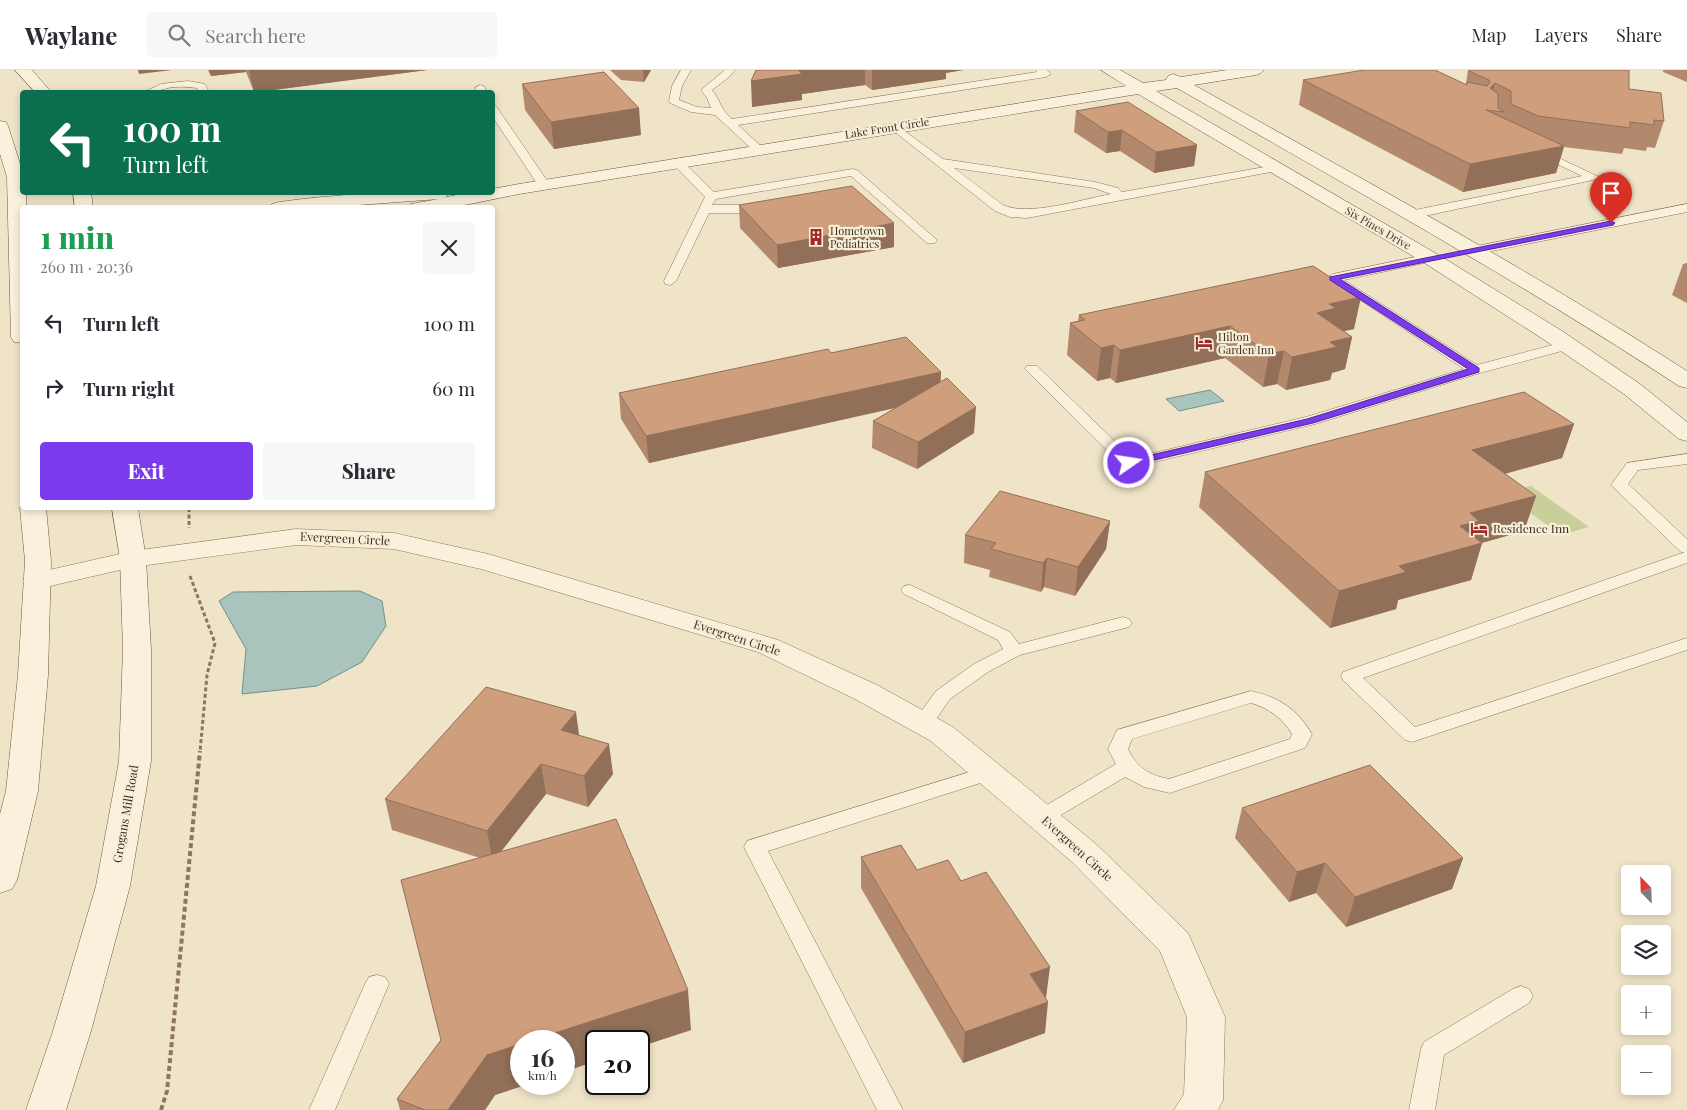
<!DOCTYPE html>
<html lang="en">
<head>
<meta charset="utf-8">
<style>
  body { margin:0; font-family:"Playfair Display",serif; background:#f7f7f7; color:#2b2b33; height:100vh; display:flex; flex-direction:column; font-size:19px; white-space:nowrap }
  * { box-sizing:border-box; margin:0 }
  p { font-size:16px; color:#7c7c81 }
  .icon { flex:none; width:28px; height:28px; fill:none; stroke:currentColor; stroke-width:2; stroke-linecap:round; stroke-linejoin:round }
  .map { position:relative; flex:1; overflow:hidden }
  .drawer { position:absolute; left:20px; top:135px; width:475px; height:305px; display:flex; flex-direction:column; background:#fff; border-radius:5px; box-shadow:0 2px 8px #0003 }
  .drawer>* { flex:none }
  .banner { position:absolute; left:20px; top:20px; width:475px; height:105px; border-radius:5px; box-shadow:0 2px 8px #0003; background:#0b6e4f; color:#fff; overflow:hidden }
  .needle { width:32px; rotate:337deg }
  .tools { position:absolute; left:1621px; top:795px; display:grid; gap:10px }
  .tools a { display:grid; place-items:center; width:50px; height:50px; border-radius:5px; background:#fff; box-shadow:0 2px 8px #0003; font-size:25px }
  .speed { position:absolute; left:510px; top:960px; display:flex; gap:10px; font-size:25px; font-weight:700; text-align:center }
  .speed>* { display:grid; place-content:center; width:65px; height:65px; border-radius:50%; background:#fff; box-shadow:0 2px 8px #0003; line-height:1 }
  .speed small { font-size:12px; font-weight:400 }
  .speed .limit { border:2px solid #111; border-radius:8px; background:#fff; color:#111 }
  .pin { position:absolute; display:grid; place-items:center; width:42px; height:42px; color:#fff; margin:-51px -21px; border-radius:50% 50% 50% 0; rotate:-45deg; box-shadow:0 0 5px #0007 }
  .pin .icon { rotate:45deg }
  .me { position:absolute; width:55px; margin:-28px; rotate:77deg; stroke-linejoin:round; filter:drop-shadow(0 0 4px #0008) }
  .turn { display:flex; align-items:center; gap:18px; height:105px; padding:0 20px; font-size:22px }
  .turn .icon { width:65px; height:65px; stroke-width:2.5 }
  .turn b { display:block; font-size:35px; line-height:42px }
  .round { display:grid; place-items:center; flex:none; width:52px; height:52px; border-radius:5px; background:#f7f7f7 }
  .head { display:flex; align-items:center; justify-content:space-between; height:85px; padding:0 20px }
  h1 { font-size:30px; font-weight:800; line-height:38px; color:#1e9e55 }
  .cta { display:flex; gap:10px; margin-top:auto; padding:10px 20px }
  .cta a { flex:1; height:58px; border-radius:5px; background:#7c3aed; color:#fff; font-size:20px; font-weight:800; line-height:58px; text-align:center }
  .cta a+a { background:#f7f7f7; color:#2b2b33 }
  ul { padding:0; list-style:none }
  li { display:flex; align-items:center; gap:15px; height:65px; padding:0 20px }
  li div { flex:1 }
  li b { display:block; font-size:19px }
  li em { font-style:normal }
  header { display:flex; align-items:center; gap:30px; box-sizing:border-box; height:70px; padding:0 25px; background:#fff; border-bottom:1px solid #e1e1e2 }
  header strong { font-size:24px }
  nav { display:flex; gap:28px; margin-inline-start:auto; font-size:18px }
  .search { width:350px; height:45px; background:#f7f7f7; display:flex; align-items:center; gap:12px; box-sizing:border-box; padding:0 18px; border-radius:5px; color:#7c7c81; font-size:19px }
  .map>svg:first-child { display:block }
</style>
</head>
<body>
<header>
<strong>Waylane</strong>
<div class="search"><svg class="icon" aria-label="search" viewBox="0 0 24 24"><circle cx="10" cy="10" r="6"/><path d="M15 15l6 6"/></svg>Search here</div>
<nav><a>Map</a><a>Layers</a><a>Share</a></nav>
</header>
<div class="map">
<svg width="1687" height="1040" viewBox="0 0 1687 1040">
  <rect width="100%" height="100%" fill="#f0e4c8"/>
  <path fill="#c9cf9b" d="M1531,416L1589,457L1561,465L1503,423Z"/>
  <path fill="#a9c4bc" stroke="#6f938a" d="M1210,320L1224,331L1179,341L1166,329Z
    M360,521L382,531L386,556L362,592L317,616L242,624L246,579L219,531L233,522Z"/>
  <g fill="none" stroke-linecap="round" stroke-linejoin="round">
    <g stroke="#8d765c" stroke-width="1">
      <path id="lane" d="M681,0H691L682,16L679,30L697,37L711,38L707,28L701,20L725,0H735L729,7L712,20C721,31 720,39 732,49L1037,2L1035,0H1047L1051,4L1046,7L738,55L763,78L764,80L759,83L755,82L715,45L691,42L670,33L669,31L672,16Z
        M188,11L205,14L209,22H199L197,18C187,17 178,16 168,18C159,20 153,23 144,22L161,14Z
        M480,15L484,16L487,22H477L475,18Z
        M492,35L496,36L550,115L548,117H540L538,115L492,46Z
        M895,54L943,89L1095,112L1118,118L1122,122L1276,95L1282,98L1276,101L1027,148L1010,147L995,141L891,59L890,57L891,55ZM954,98L1094,118L1111,124C1083,129 1028,147 1003,135Z
        M1538,78L1599,107L1593,110L1415,148L1409,144L1415,140L1582,106L1534,83L1533,81Z
        M678,90L682,91L714,122L853,99L857,100L937,170L935,173H927L851,106L716,129L712,135H764L770,139L764,143H709L676,211L670,215L665,214L664,211L705,127L674,95L672,93Z
        M1687,134V142L1477,184L1471,180L1477,176Z
        M1430,184L1434,185L1436,188L1434,191L1344,210L1477,295L1568,271L1575,275L1573,278L1480,303L1315,354L1129,398L1123,396L1025,299L1027,296H1037L1132,388L1306,347L1464,299L1327,208L1333,204Z
        M1687,384V394L1638,400L1628,414L1687,469V493L1363,608L1415,657L1687,568V580L1412,672L1405,670L1343,610L1341,606L1343,602L1685,482H1681L1611,415L1627,393Z
        M910,515L1010,562L1019,574L1123,547L1129,549L1132,553L1129,557L1020,585L988,602L950,629L930,658L923,660L916,658L913,653L936,621L974,594L1003,579L998,570L904,524L901,520L904,516Z
        M1251,621C1279,627 1297,639 1312,664L1305,678L1170,723L1144,717L1125,707L1049,752L1042,755L1035,752L1032,747L1035,742L1116,694L1108,679L1117,660ZM1251,633C1269,638 1283,649 1292,664L1290,669L1169,709C1149,705 1137,698 1128,679L1132,669Z
        M989,696L996,698L999,703L996,708L768,781L903,1040H877L744,777L747,771Z
        M377,905L385,907L389,914L335,1040H309L365,914L369,907Z
        M1521,916L1529,919L1533,926L1529,933L1444,985L1435,1040H1409L1421,979L1424,972L1513,919Z"/>
    </g>
    <g stroke="#8d765c" stroke-width="1">
      <path id="street" d="M296,459L394,463L488,484L778,570L877,615L953,657L1096,774L1188,863L1225,947L1223,1030L1218,1040H1174L1184,1024L1187,947L1160,881L1072,792L931,671L855,629L758,582L481,499L394,479L296,475L133,497L37,519L27,517L23,511L27,505L133,481Z"/>
    </g>
    <g stroke="#6f573f" stroke-width="1">
      <path id="secondary" d="M15,0H32L51,22H35Z
        M1101,0H1120L1143,13L1166,10L1168,6L1173,4L1181,7L1227,0H1264L1261,3L1256,5L1194,15C1360,108 1527,198 1687,301V318L1679,316C1516,209 1346,115 1177,18L1156,21L1437,184L1562,261L1640,314L1687,352V371L1679,369L1624,324L1546,271L1423,192L1138,24L519,124L450,138H409L411,134L439,129L319,138H270L272,134L279,132C337,124 391,122 449,122L446,127L442,128L471,122H492V119L519,114L1126,16Z
        M0,51L6,52L8,56L22,100V122H26V138H22V273L14,272L11,267L7,107L0,84Z
        M73,122H91L93,138H75Z
        M22,435V438H46L51,491L48,605L38,721L17,810L12,819L0,823V744L6,721L18,605L25,491L20,438Z
        M112,438H138L146,489L151,580V691L130,816L91,961L66,1040H26L53,961L96,816L119,691L123,580L120,489Z"/>
    </g>
    <path stroke="#8d765c" stroke-width="3" stroke-dasharray="4 2.5" stroke-linecap="butt" d="M189,438V458
      M190,506L215,573L207,605L200,682"/>
    <path stroke="#8d765c" stroke-width="4" stroke-dasharray="5 3" stroke-linecap="butt" d="M161,1040L167,1021L200,681"/>
    <use href="#lane" fill="#faf1dc" fill-rule="evenodd"/>
    <use href="#street" fill="#faf1dc" fill-rule="evenodd"/>
    <use href="#secondary" fill="#faf1dc" fill-rule="evenodd"/>
  </g>
  <path fill="#b2896c" d="M208,0H427L258,22H254L246,2L211,6Z
    M610,0H651L644,12L621,10Z
    M756,0H963L946,3V9L872,20L865,15L802,24V30L752,37Z
    M1468,0H1629V19L1664,51L1655,78L1647,77L1646,81L1624,78L1622,84L1564,77L1556,103L1463,122L1299,35L1303,10L1466,14Z
    M1663,0H1687V12L1663,2Z
    M522,14L641,65L554,79L525,40Z
    M1076,41L1197,75L1194,96L1154,103L1120,81L1106,83L1074,62Z
    M739,135L894,177L778,198L740,158Z
    M1687,193V233L1672,225L1683,194Z
    M1079,245L1354,259L1344,261L1352,267L1345,299L1332,303L1330,310L1286,320L1277,314L1263,317L1225,288L1116,313L1110,308L1097,311L1067,285L1070,253L1078,251Z
    M831,283L941,302L940,312L974,363L917,399L872,378L873,351L897,337L649,393L621,349L619,323Z
    M1574,354L1562,388L1505,404L1536,426L1524,461L1481,473H1482L1471,510L1398,530L1396,539L1330,558L1199,437L1205,402Z
    M1110,451L1106,479L1075,526L1044,517L1041,522L989,507L990,500L964,493L965,465Z
    M579,665L613,704L588,737L546,724L500,782L691,960L639,977V971L495,1025L485,1040H400L397,1029L441,970L480,788L392,760L385,729Z
    M1242,738L1463,788L1452,819L1346,857L1316,823L1289,832L1235,768Z
    M861,787L961,811L1046,928L1045,963L963,993L861,818Z"/>
  <path fill="#916f58" d="M138,0H172L139,4Z
    M209,0H246V2L211,6Z
    M249,0H427L258,22H254Z
    M643,0H651L644,12Z
    M797,0H865V15L802,24V30L752,37L751,11Z
    M872,0H963L946,3V9L872,20Z
    M1495,13L1489,38L1490,18Z
    M639,38L641,65L554,79L551,52Z
    M1122,60L1120,81L1106,83L1108,62Z
    M1197,75L1194,96L1154,103L1156,82Z
    M1564,76L1556,103L1463,122L1470,94Z
    M894,153V177L778,198L777,175Z
    M1361,227L1354,259L1330,264L1317,243L1329,234Z
    M1230,256L1225,288L1116,313L1120,280Z
    M1352,267L1345,299L1332,303L1330,310L1286,320L1292,287L1330,272Z
    M1114,275L1110,308L1097,311L1101,278Z
    M1284,281L1277,314L1263,317L1269,284Z
    M941,302L940,328L649,393L646,366Z
    M976,337L974,363L917,399L918,372Z
    M1574,354L1562,388L1462,415L1472,380Z
    M1536,426L1524,461L1471,476L1482,473L1471,510L1398,530L1396,539L1330,558L1339,521L1399,496L1460,456L1470,443Z
    M1110,451L1106,479L1075,526L1078,497Z
    M1047,488L1044,517L1041,522L1043,493Z
    M576,642L580,672L561,660Z
    M609,674L613,704L588,737L584,706Z
    M541,694L546,724L493,792L487,761Z
    M1463,788L1452,819L1346,857L1355,827Z
    M1325,793L1316,823L1289,832L1297,802Z
    M1050,897L1046,928L1030,904Z
    M688,920L691,960L639,977V971H596V991L564,1002V971H530Z
    M1048,932L1045,963L963,993L965,962Z
    M521,974V1014H529L495,1025L485,1040H448L487,985Z"/>
  <path fill="#cf9f7d" stroke="#916f58" d="M756,0H798L802,4L751,11Z
    M1364,0H1435L1467,15V12L1487,16L1490,13L1489,10L1469,1L1470,0H1629V19L1661,23L1664,51L1654,50V55L1630,52V58L1538,46L1511,34V21L1495,13L1490,18L1498,24V38L1504,42L1486,40L1564,76L1470,94L1303,10Z
    M604,2L639,38L551,52L522,14Z
    M1128,32L1197,75L1156,82L1122,60L1108,62L1076,41Z
    M852,116L894,153L777,175L739,135Z
    M1313,196L1361,227L1329,234L1336,238L1317,243L1352,267L1330,272L1337,277L1292,287L1284,281L1269,284L1230,256L1120,280L1114,275L1101,278L1070,253L1085,250L1079,245Z
    M906,267L941,302L646,366L619,323L828,279L831,283Z
    M947,308L976,337L918,372L873,351Z
    M1524,322L1574,354L1472,380L1536,426L1470,443L1479,451L1460,456L1482,473L1399,496L1406,502L1339,521L1205,402Z
    M1000,421L1110,451L1078,497L1047,488L1043,493L991,479L996,473L965,465Z
    M486,617L576,642L561,660L609,674L584,706L541,694L487,761L385,729Z
    M1370,695L1463,788L1355,827L1325,793L1297,802L1242,738Z
    M616,749L688,920L530,971H521V974L487,985L448,1040H425L397,1029L441,970L401,810Z
    M901,775L917,800L948,790L961,811L986,802L1050,897L1030,904L1048,932L965,962L861,787Z"/>
  <path fill="#7c3aed" stroke="#51269a" d="M1611,151L1615,153L1613,155L1340,209L1479,298V302L1313,353L1129,396L1124,393L1129,390L1307,349L1468,299L1330,210V207Z"/>
  <defs>
    <g id="building-bare" transform="scale(1.35)"><path d="M-4-6H4V6H1V3H-1V6H-4ZM-2.5-4.3h1.7v1.8h-1.7ZM.8-4.3h1.7v1.8H.8ZM-2.5-1h1.7V.8h-1.7ZM.8-1h1.7V.8H.8Z" fill="#9e2a2b" stroke="#f7eed8" stroke-width="2.5" paint-order="stroke"/></g>
    <g id="hotel-bare" transform="scale(1.35)"><path d="M-6-4.5h1.5V1H6V5H4.5V3h-9V5H-6ZM-4 0a1.8 1.8 0 1 1 3.6 0ZM.5 0V-2.5h3Q6-2.5 6 0Z" fill="#9e2a2b" stroke="#f7eed8" stroke-width="2.5" paint-order="stroke"/></g>
  </defs>
  <g fill-rule="evenodd">
    <use href="#building-bare" x="816" y="167"/>
    <use href="#hotel-bare" x="1204" y="273"/>
    <use href="#hotel-bare" x="1479" y="459"/>
  </g>
  <g text-anchor="middle" stroke-width="4.5" stroke-linejoin="round" paint-order="stroke">
    <g font-size="11" fill="#3d2e20" stroke="#f7eed8">
      <text transform="translate(887 58) rotate(-9)" y="4">Lake Front Circle</text>
      <text transform="translate(1378 158) rotate(30)" y="4">Six Pines Drive</text>
    </g>
    <g font-size="11" fill="#3d2e20" stroke="#f7eed8" text-anchor="start">
      <text x="830" y="165">Hometown<tspan x="830" dy="13">Pediatrics</tspan></text>
      <text x="1218" y="271">Hilton<tspan x="1218" dy="13">Garden Inn</tspan></text>
    </g>
    <g font-size="12" fill="#3d2e20" stroke="#f7eed8" text-anchor="start">
      <text x="1493" y="463">Residence Inn</text>
    </g>
    <g font-size="12" fill="#3d2e20" stroke="#f7eed8">
      <text transform="translate(345 469) rotate(3)" y="4">Evergreen Circle</text>
      <text transform="translate(737 568) rotate(18)" y="4">Evergreen Circle</text>
      <text transform="translate(126 744) rotate(-80)" y="4">Grogans Mill Road</text>
      <text transform="translate(1077 779) rotate(42)" y="4">Evergreen Circle</text>
    </g>
  </g>
</svg>
<div class="tools">
<a><svg class="needle" viewBox="-14 -14 28 28"><path d="M0-13l5 13h-10z" fill="#e53935"/><path d="M0 13l5-13h-10z" fill="#7c7c81"/></svg></a>
<a><svg class="icon" aria-label="layers" viewBox="0 0 24 24"><path d="M12 4l9 5-9 5-9-5zM3 14l9 5 9-5"/></svg></a>
<a>+</a>
<a>−</a>
</div>
<div class="speed"><div>16<small>km/h</small></div><div class="limit">20</div></div>
<div class="pin" style="left:1611px;top:153px;background:#d93025"><svg class="icon" aria-label="arrive" viewBox="0 0 24 24"><path d="M6 21V4h12l-3 4 3 4H6"/></svg></div>
<svg class="me" style="left:1129px;top:393px" viewBox="-20 -20 40 40"><circle r="17" fill="#7c3aed" stroke="#fff" stroke-width="3"/><path d="M0-11L8 9 0 5-8 9z" fill="#fff"/></svg>
<div class="banner">
<div class="turn"><svg class="icon" aria-label="left" viewBox="0 0 24 24"><path d="M17 20v-9H6M10 6l-5 5 5 5"/></svg><div><b>100 m</b>Turn left</div></div>
</div>
<section class="drawer">
<div class="head"><div><h1>1 min</h1><p>260 m · 20:36</p></div><a class="round"><svg class="icon" aria-label="close" viewBox="0 0 24 24"><path d="M6 6l12 12M18 6L6 18"/></svg></a></div>
<ul>
<li><svg class="icon" aria-label="left" viewBox="0 0 24 24"><path d="M17 20v-9H6M10 6l-5 5 5 5"/></svg><div><b>Turn left</b></div><em>100 m</em></li>
<li><svg class="icon" aria-label="right" viewBox="0 0 24 24"><path d="M7 20v-9h11M14 6l5 5-5 5"/></svg><div><b>Turn right</b></div><em>60 m</em></li>
</ul>
<div class="cta"><a>Exit</a><a>Share</a></div>
</section>
</div>
</body>
</html>
